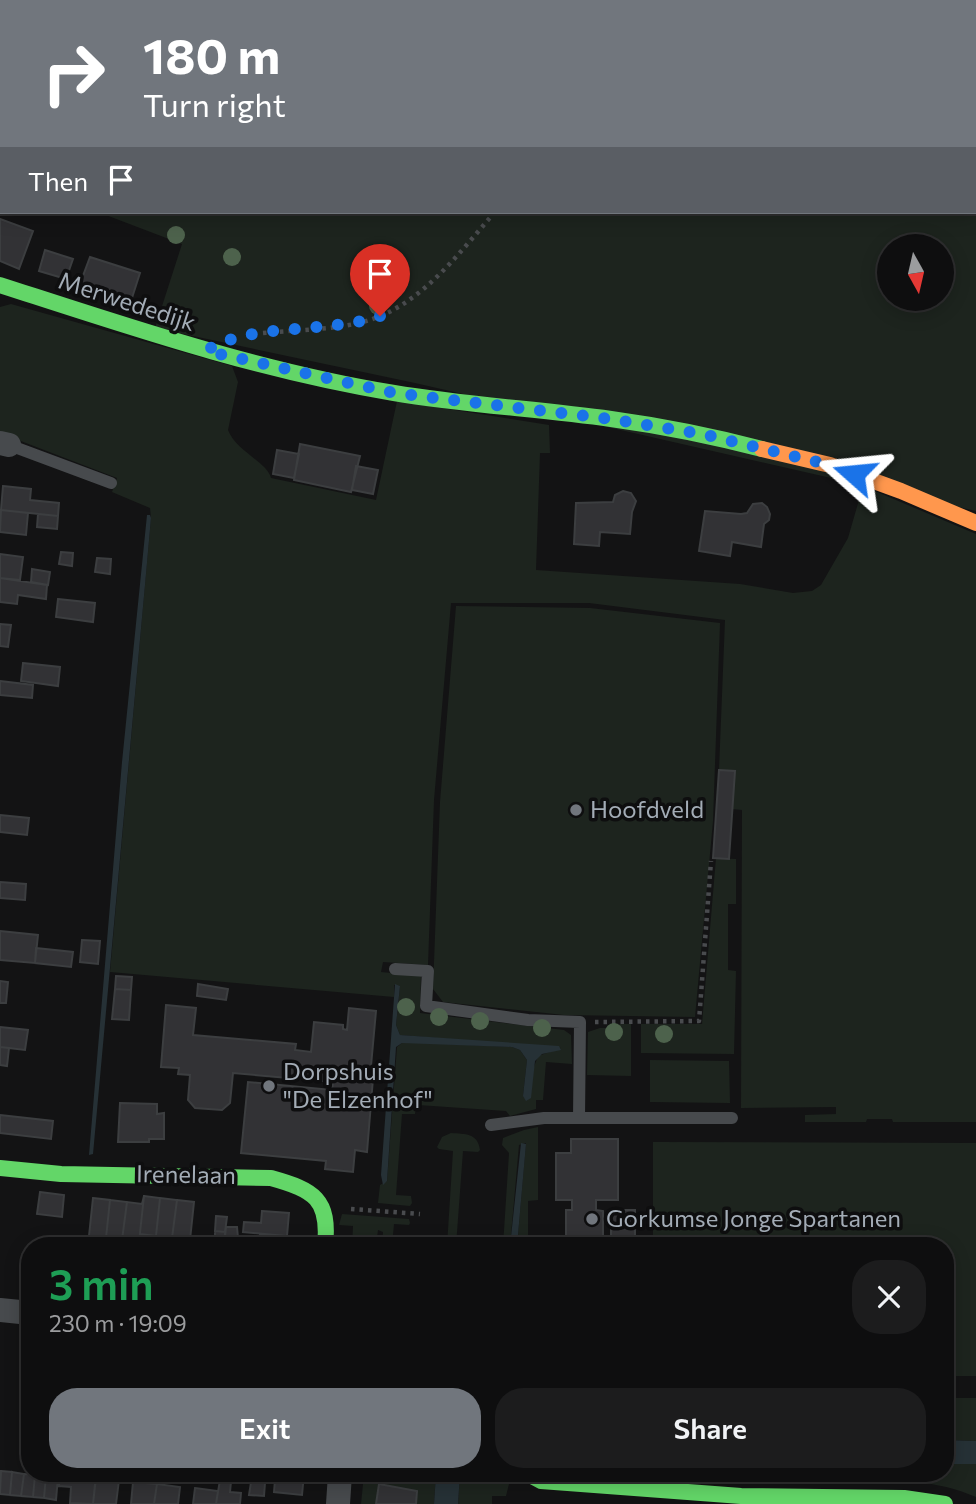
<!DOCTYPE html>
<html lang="en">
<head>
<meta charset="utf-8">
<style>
  body { margin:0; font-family:Commissioner,sans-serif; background:#1c1c1d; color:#f1f3f6; height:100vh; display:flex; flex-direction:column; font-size:26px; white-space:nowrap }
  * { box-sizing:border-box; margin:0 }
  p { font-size:23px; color:#9b9c9e }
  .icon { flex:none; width:38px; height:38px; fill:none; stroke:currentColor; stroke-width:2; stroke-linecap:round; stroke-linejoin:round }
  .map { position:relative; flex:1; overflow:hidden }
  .side { position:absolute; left:21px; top:1237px; width:933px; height:245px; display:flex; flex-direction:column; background:#0e0e0f; border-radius:28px; box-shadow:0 4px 18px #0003,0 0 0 2px #2e2e2f }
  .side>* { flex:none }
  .hud { position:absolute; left:0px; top:0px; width:976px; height:214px; box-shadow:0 4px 18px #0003,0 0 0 2px #2e2e2f; background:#71767d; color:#fff; overflow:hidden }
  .needle { width:46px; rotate:172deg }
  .controls { position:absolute; left:877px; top:234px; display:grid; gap:14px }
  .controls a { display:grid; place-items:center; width:77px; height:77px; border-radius:50%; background:#0e0e0f; box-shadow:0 4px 18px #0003,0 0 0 2px #2e2e2f; font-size:35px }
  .pin { position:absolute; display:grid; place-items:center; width:60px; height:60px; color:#fff; margin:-72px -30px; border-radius:50% 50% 50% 0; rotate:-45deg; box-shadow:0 0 7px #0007 }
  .pin .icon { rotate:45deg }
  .me { position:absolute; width:77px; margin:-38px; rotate:288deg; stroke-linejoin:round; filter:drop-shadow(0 0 5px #0008) }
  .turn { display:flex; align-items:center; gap:24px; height:147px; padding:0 28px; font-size:32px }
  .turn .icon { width:91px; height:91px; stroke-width:2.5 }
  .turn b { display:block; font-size:49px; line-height:60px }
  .then { display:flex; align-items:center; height:66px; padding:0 28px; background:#0003; gap:14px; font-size:26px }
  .round { display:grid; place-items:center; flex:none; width:74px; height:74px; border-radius:28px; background:#1c1c1d }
  .overview { display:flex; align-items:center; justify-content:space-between; height:119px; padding:0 28px }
  h1 { font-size:42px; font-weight:600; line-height:52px; color:#1e9e55 }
  .primary-button { display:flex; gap:14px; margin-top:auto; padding:14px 28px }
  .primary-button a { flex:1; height:80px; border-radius:28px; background:#71767d; color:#fff; font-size:28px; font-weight:600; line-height:80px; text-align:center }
  .primary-button a+a { background:#1c1c1d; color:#f1f3f6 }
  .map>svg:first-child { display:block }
</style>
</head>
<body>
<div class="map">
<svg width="976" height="1504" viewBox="0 0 976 1504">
  <rect width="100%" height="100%" fill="#131314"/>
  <path fill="#1d241e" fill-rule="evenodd" d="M386,0H976V511L415,383L155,328L182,244L98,212H975V2H383ZM889,247H942V299H889Z
    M11,304L232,366L238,382L228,430C236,451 267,462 271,478L376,500L397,401L549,425L550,453H540L536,570L740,584L793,593L812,591L821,585L848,538L863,486L976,534V1122H893L892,1119H867L866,1122H805V1115L836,1114V1107L741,1108L742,810L732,809L735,772L719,770L725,620L589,603H451L434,800L428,965L383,962L381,972L421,976L420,1013L564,1030L571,1035L572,1064L546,1062L543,1100H536V1109L510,1116L506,1111L418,1105L416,1106L415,1114H402L396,1195L411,1196L412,1203L410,1206L378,1203L380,1185L387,1181L397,1047L402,1043L409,1042L512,1047L520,1050L527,1060L523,1096L538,1056L561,1048L400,1035L396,1025L400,986L394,985V997L110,972L151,518L150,508L112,492L117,478L0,433V307Z
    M456,606L590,608L720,623L713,821L695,1017L564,1015L443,1002L433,989L440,802Z
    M716,858L736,859V904H728V970L736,971L734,1054L641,1053V1024H702Z
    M620,1024H631V1076L587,1075L588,1032L600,1028H615Z
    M650,1060L729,1061L730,1103L650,1102Z
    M538,1127V1200L528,1201V1246H517L526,1143L519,1145L510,1246H503L509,1153L502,1145L503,1138L524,1130Z
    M451,1133C465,1134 478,1133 480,1150L478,1152L463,1151L456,1246H447L453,1151L439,1149L437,1147L442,1137Z
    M653,1142L976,1143V1376H945V1246H653Z
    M342,1214L409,1219L410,1223L409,1225L394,1224L392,1246H382L383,1232L378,1230L376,1246H352L353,1226L339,1225Z
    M945,1398H976V1441L945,1440Z
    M945,1464H976V1497C923,1474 863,1480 806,1479C763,1479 721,1477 678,1474H945Z
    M364,1474H436L434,1504H361Z
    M460,1474H515L509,1484L506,1496H492V1504H458Z"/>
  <path fill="#263136" d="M0,0H386L2,2V26Z
    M147,515H150L151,518L146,574L93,1154L89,1155L122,762Z
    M395,984L400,986L396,1025L400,1035L559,1046L561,1050L542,1054L535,1061L531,1098L526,1101L523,1096L527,1060L520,1050L512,1047L402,1043L396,1047L387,1181L383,1185L381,1175Z
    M521,1143L526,1144L517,1246H510Z
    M945,1440L976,1441V1464H945Z
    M436,1474H460L458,1504H434Z"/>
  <path fill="#323235" stroke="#3c3e40" stroke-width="2" d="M0,219L33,231L19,269L0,261Z
    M45,250L73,259L66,279L39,271Z
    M90,257L140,273L131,301L80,284Z
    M300,444L360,456L351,492L294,480Z
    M277,450L299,454L294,478L273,474Z
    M356,466L378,470L373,494L352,490Z
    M3,486L31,489L30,500L59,503L58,516L1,510Z
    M623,491L631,493L636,501L632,512L630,534L600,532L599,546L574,544L576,503L613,502L615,495Z
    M762,503L767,507L770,514L769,520L764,524L761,547L732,542L730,556L699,551L705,511L741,514L747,513L753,504Z
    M1,510L28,513L26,535L0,532Z
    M38,514L58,516L57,529L37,527Z
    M61,552L73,553L72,566L59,564Z
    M0,554L23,557L20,580L0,578Z
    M97,558L111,559L110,574L95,572Z
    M32,569L50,572L48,585L31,582Z
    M0,578L47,585L46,599L18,595L17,604L0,602Z
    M58,599L95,603L93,622L56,617Z
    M0,624L11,625L8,647L0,646Z
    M23,663L60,667L58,686L21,681Z
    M0,681L33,685L32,698L0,695Z
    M719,770L735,771L729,859L713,858Z
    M0,815L29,818L27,835L0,832Z
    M0,882L26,884L25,900L0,898Z
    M0,931L38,935L35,963L0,960Z
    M82,940L100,941L98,964L80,962Z
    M36,948L73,952L71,967L35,963Z
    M116,976L132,977L131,990L115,989Z
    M0,981L8,982L6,1003H0Z
    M198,984L228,989L226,1000L197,996Z
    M115,989L131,990L129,1020L112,1019Z
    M166,1005L196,1008L193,1035L296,1044L295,1050L311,1052L314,1022L343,1025V1029L347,1030L349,1008L376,1011L371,1066H374L367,1152L355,1150L353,1172L325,1169L326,1161L241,1153L248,1082L332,1090L335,1066L323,1065L322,1081L233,1073L230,1103L222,1110L195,1108L188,1100L190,1075L178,1074L179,1068L161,1067Z
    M0,1027L28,1030L25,1050L0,1047Z
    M0,1047L9,1048L7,1066L0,1065Z
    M120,1103L157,1104V1114L164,1113V1139H149V1142H118Z
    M0,1115L53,1121L51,1139L0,1133Z
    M571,1139H618V1200H596V1210L603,1211V1246H566V1210H572V1200H556V1153H571Z
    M40,1192L64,1195L62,1217L37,1214Z
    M144,1196L139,1242L122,1240L127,1202L142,1204Z
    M144,1196L160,1198L156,1236L141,1234L139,1242Z
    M93,1198L110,1200L106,1238L89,1236Z
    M160,1198L177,1200L172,1238L156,1236Z
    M110,1200L127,1202L122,1240L106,1238Z
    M177,1200L194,1202L190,1240L172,1238Z
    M611,1210H635V1246H611Z
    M262,1211L289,1213L287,1236L243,1232L244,1222L261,1223Z
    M216,1216L227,1217L225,1232L215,1231Z
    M226,1227H237L238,1238L225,1237Z
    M215,1231L225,1232V1246H215Z
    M260,1234L287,1236V1246H259Z
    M1,1471L12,1472L10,1495L0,1494Z
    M12,1472L24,1474L21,1496L10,1495Z
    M24,1474L35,1475L33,1497L21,1496Z
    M60,1474H96L93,1504L70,1503L71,1487L59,1486Z
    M219,1474H235L234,1482H231L230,1492L241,1493L240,1504H216L221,1474Z
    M252,1474H266L265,1483L251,1482Z
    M266,1474H304L302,1495L274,1492L275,1480L266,1479Z
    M35,1475L46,1476L44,1498L33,1497Z
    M46,1476L58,1477L56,1500L44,1498Z
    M96,1478L119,1480L116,1504H93Z
    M133,1482L157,1484L154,1504H131Z
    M251,1482L265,1483L264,1496L249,1495Z
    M157,1484L180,1487L178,1504H154Z
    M379,1484L417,1491L416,1504H376Z
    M195,1488L218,1491L216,1504H193Z"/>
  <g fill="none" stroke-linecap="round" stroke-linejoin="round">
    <path stroke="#494b4e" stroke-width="4.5" stroke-dasharray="3.5 5" stroke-linecap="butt" d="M263,333C295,330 328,330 359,323C419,309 457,255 495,212
      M595,1022L699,1021L711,861
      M351,1209L420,1214"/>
    <path stroke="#474a4d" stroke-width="12" d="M9,445L111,483
      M395,969L428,971L426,1006L528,1020L580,1022L579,1118
      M491,1125L544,1118H732"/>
    <path stroke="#474a4d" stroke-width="24" d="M0,443L9,445
      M0,1310L30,1313
      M338,1504L340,1474"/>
    <path stroke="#63d668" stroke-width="16" d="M0,285C130,327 259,371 394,393C466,405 539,409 611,419C662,426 712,436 762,449
      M0,1168L61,1174L271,1178C314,1190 330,1199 325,1246
      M528,1474L541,1481L741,1496L904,1498L945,1504"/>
    <path stroke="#ff974d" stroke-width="16" d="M762,449L830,465L901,491L976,523"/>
  </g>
  <g fill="#4d624c">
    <circle cx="176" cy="235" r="9"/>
    <circle cx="232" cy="257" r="9"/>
    <circle cx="378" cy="306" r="9"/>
    <circle cx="406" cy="1007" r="9"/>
    <circle cx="439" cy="1017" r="9"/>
    <circle cx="480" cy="1021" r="9"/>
    <circle cx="542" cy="1028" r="9"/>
    <circle cx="614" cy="1032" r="9"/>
    <circle cx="664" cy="1034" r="9"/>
  </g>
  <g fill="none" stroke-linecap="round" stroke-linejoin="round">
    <path stroke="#1a73e8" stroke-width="12" stroke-dasharray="0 21.6" d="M380,316C327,334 249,322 206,351L394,393L611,419L702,434L830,465L854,474"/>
  </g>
  <g fill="#71767d" stroke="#0e0e0f" stroke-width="2.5">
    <circle cx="576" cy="810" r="7"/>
    <circle cx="269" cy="1086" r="7"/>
    <circle cx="592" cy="1219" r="7"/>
  </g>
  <g text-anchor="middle" stroke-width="7" stroke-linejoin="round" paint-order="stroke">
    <g font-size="24" fill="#a3acb6" stroke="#0e0e0f">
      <text transform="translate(127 302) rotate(18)" y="8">Merwededijk</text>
      <text transform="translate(186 1175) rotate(1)" y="8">Irenelaan</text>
    </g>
    <g font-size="24" fill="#a3acb6" stroke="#0e0e0f" text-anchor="start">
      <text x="590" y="818">Hoofdveld</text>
      <text x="283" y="1080">Dorpshuis<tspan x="283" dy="28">"De Elzenhof"</tspan></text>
      <text x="606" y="1227">Gorkumse Jonge Spartanen</text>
    </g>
  </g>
</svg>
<div class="controls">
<a><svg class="needle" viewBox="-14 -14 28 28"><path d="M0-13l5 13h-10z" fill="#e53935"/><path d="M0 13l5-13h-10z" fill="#9b9c9e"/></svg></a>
</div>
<div class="pin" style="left:380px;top:316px;background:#d93025"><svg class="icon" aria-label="arrive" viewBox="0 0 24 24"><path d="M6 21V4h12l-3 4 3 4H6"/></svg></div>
<svg class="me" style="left:854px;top:474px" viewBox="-20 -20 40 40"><path d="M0-17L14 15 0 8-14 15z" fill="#1a73e8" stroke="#fff" stroke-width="4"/></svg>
<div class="hud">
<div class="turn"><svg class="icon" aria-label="right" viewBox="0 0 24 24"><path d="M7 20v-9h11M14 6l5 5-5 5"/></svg><div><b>180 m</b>Turn right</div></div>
<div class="then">Then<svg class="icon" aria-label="arrive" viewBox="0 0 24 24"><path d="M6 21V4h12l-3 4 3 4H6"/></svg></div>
</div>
<section class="side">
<div class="overview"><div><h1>3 min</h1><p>230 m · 19:09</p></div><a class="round"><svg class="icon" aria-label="close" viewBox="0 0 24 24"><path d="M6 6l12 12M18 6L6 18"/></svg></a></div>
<div class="primary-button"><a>Exit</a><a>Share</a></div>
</section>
</div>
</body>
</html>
